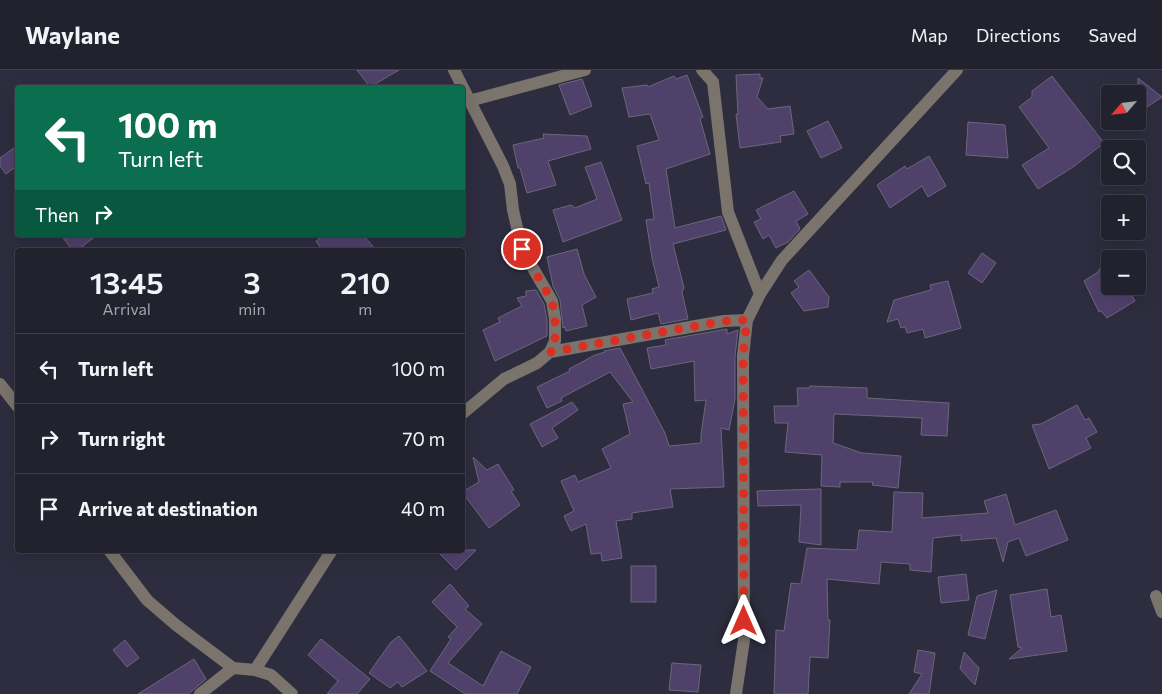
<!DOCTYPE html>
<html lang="en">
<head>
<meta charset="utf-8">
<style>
  body { margin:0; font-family:Commissioner,sans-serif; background:#2e2f3b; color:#f1f3f6; height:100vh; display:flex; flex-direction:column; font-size:19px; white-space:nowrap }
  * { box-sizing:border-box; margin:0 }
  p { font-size:16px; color:#a2a4aa }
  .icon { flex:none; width:28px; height:28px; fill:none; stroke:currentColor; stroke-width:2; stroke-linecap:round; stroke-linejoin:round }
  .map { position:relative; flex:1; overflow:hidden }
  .sheet { position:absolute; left:15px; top:178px; width:450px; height:305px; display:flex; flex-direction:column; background:#22222f; border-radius:5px; box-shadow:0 5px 20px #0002,0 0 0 1px #3f3f4b }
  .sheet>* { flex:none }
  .top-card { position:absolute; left:15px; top:15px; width:450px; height:152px; border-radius:5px; box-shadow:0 5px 20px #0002,0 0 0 1px #3f3f4b; background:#0b6e4f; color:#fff; overflow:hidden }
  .needle { width:32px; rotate:242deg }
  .buttons { position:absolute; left:1101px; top:15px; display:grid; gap:10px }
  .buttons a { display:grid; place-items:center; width:45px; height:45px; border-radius:5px; background:#22222f; box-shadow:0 5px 20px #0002,0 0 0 1px #3f3f4b; font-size:25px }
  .pin { position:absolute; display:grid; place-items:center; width:42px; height:42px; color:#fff; margin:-21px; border:2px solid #fff; border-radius:50%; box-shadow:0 1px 5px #0007 }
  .me { position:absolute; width:55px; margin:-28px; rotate:0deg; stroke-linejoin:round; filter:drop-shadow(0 0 4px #0008) }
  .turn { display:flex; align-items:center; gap:18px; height:105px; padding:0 20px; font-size:22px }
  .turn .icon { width:65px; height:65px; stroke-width:2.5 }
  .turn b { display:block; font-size:35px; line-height:42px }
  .then { display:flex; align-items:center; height:48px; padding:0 20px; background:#0003; gap:10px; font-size:19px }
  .eta { display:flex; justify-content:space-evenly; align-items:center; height:85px; text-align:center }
  .eta b { font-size:30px; font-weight:600; line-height:35px }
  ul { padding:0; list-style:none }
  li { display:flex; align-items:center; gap:15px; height:70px; padding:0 20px; border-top:1px solid #3f3f4b }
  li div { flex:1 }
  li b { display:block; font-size:19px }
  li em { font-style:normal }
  header { display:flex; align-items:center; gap:30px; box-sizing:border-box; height:70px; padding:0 25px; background:#22222f; border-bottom:1px solid #3f3f4b }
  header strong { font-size:24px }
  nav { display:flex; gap:28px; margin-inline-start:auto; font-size:18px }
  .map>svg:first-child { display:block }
</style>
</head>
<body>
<header>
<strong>Waylane</strong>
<nav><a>Map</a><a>Directions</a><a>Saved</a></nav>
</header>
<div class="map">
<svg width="1162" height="624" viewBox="0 0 1162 624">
  <rect width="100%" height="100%" fill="#2d2d3f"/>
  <path fill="#50416b" stroke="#6c667b" d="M357,0H399L370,17Z
    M760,4V8H763L757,27L768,39L790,36L794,64L780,66L781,72L740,78L736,44H738L736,5Z
    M687,5L703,47L700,49L710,84L666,99L675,158L721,146L726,160L673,174L684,218L682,222L688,249L661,254L658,243L631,250L627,229L653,223L652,219L659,217L652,188L646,150L654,149L649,113L646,114L637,76L659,70L650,44L629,47L622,18L647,15L648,17L674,6L676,9Z
    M1052,6L1104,73L1073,97L1038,119L1022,95L1049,78L1019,37L1032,27V21Z
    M1138,8L1162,27L1138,43Z
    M582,9L592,36L570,45L559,15Z
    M828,51L842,78L821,88L807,61Z
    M968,52L1005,55L1008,88L966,85Z
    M543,64L587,66L591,79L548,91L556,115L527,123L520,98H518L513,75L544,68Z
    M18,75V95L6,104L0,96V88Z
    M929,86L946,116L928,127L922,116L890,138L877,115L905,96L907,99Z
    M601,92L622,150L563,172L553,140L571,135L575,138L597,129L585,97Z
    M794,121L808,144L796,151L800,159L788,172L776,178L769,165L763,169L754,152L761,149L756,140Z
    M61,165H97L78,180H72Z
    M324,165H363L376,180H322L316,171Z
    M577,179L584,204L596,227L582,235L587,256L566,261L565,257L563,258L560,230L553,216L547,187Z
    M982,183L996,193L982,213L968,203Z
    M1110,189V216H1132L1128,218L1135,231L1107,248L1101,241L1099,242L1084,211L1098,202L1105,190Z
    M809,200L829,227L828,237L804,241L791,223L799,217L794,211Z
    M948,211L961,258L925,268L923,259L907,263L905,257L901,258L898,249L887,252L894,230L931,220L930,215Z
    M536,220L544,234L547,250V266L495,291L483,260L500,252L498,248L522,236L517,228L526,226V221Z
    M727,259V264L738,260L735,286V329L729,360L721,358L724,417L670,419L673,437L632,443V449L616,451L622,488L602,491L601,483L591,484L586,454L571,461L564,446L574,441L561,411L575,405L578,412L611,398L602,379L630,364L623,334L633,332L610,302L561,328L562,331L547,338L537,317L570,301L569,299L595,285L605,282L604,281L620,278L665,363L669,376L701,373V365L706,330L695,331L694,291L651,299L647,278L666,275L665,270Z
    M810,316L867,318V328L949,333L947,366L921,365L922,348L834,344L833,373L862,383L901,386L898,418L872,415L873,412H840V417L821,416L822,385L785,382L788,353H775L774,336H798L797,318H809Z
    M572,332L578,340L552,358L558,368L542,377L530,354Z
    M1077,335L1085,350L1089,348L1097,362L1086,368L1091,378L1049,399L1032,355L1041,354Z
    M473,387L487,400L498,394L514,420L511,421L520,435L489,458L462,422L479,412Z
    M821,419V475L799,472L801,435L758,436L757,421Z
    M894,422L923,423L922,448L988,443L984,431L1006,424L1015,455L1056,440L1068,470L1026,486L1019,468L1008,472L1003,492L996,468L961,471V465L933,468L931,502L910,500V494L881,492L879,514L827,509L828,550H830L828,588L810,587L808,624H774L776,560L784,561L791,513L801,514L807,478L857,480L859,460L892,462Z
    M436,480H476L456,500Z
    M631,496H656V532H631Z
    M966,504L969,530L941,533L938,507Z
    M450,514L469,536L465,539L482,554L448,593L483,616L501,581L531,597L517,624H465L430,601L451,569L448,567L457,557L432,532Z
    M1047,519L1051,547L1061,545L1067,581L1009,589L1022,578L1018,577L1010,525Z
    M997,520L985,569L968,565L977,526Z
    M399,566L427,601L402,617L398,612L390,618L369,603L391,572Z
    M321,569L370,609L357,624H327L338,611L308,585Z
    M125,570L139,588L127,597L113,580Z
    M918,580L935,583L929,624H909L922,604L914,602Z
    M964,582L979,598L975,615L960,599Z
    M194,589L206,609L192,621L188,624H138Z
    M672,593L701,595L698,622L669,620Z"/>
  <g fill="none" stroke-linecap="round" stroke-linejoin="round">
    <path stroke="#7b746c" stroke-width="12" d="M454,0L503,96L510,114L513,140L522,179L552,231L555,249V271L550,282L537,293L504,309L462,344
      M702,0L713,12L728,142L760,224
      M469,31L585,0
      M550,282L724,251L747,250
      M0,314L18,337
      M109,480L147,530L176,555L233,598L255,600L271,605L292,624
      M1156,526L1162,542
      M255,600L332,480
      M200,624L233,598
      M736,624L744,570L743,286L747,250L760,224L782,190L957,0"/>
  </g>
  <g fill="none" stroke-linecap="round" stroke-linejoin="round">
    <path stroke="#d93025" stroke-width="9" stroke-dasharray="0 16.2" d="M522,179L552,231L555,249V271L550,282L724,251L747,250L743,286L744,551"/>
  </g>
</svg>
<div class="buttons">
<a><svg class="needle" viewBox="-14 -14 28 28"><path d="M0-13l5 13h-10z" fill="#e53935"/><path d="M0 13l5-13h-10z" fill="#a2a4aa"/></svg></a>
<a><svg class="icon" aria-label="search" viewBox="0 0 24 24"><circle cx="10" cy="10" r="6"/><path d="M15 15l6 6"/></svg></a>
<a>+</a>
<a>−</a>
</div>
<div class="pin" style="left:522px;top:179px;background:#d93025"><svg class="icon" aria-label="arrive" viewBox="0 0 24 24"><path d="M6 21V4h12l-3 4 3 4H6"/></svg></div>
<svg class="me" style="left:744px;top:551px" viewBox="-20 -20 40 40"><path d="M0-17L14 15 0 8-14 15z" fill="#d93025" stroke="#fff" stroke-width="4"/></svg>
<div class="top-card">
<div class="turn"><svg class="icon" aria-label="left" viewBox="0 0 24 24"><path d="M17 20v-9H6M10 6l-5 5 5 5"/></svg><div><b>100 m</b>Turn left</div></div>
<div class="then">Then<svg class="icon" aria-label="right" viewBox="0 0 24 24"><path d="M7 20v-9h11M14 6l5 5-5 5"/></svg></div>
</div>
<section class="sheet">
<div class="eta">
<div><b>13:45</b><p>Arrival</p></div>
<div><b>3</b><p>min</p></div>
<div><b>210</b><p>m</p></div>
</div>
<ul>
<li><svg class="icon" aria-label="left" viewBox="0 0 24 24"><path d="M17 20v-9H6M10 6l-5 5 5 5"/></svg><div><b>Turn left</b></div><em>100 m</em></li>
<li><svg class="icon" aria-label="right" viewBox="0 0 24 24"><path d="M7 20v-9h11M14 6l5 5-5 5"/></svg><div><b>Turn right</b></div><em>70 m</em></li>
<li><svg class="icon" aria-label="arrive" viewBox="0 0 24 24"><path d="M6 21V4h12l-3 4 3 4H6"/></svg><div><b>Arrive at destination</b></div><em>40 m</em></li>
</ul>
</section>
</div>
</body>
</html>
